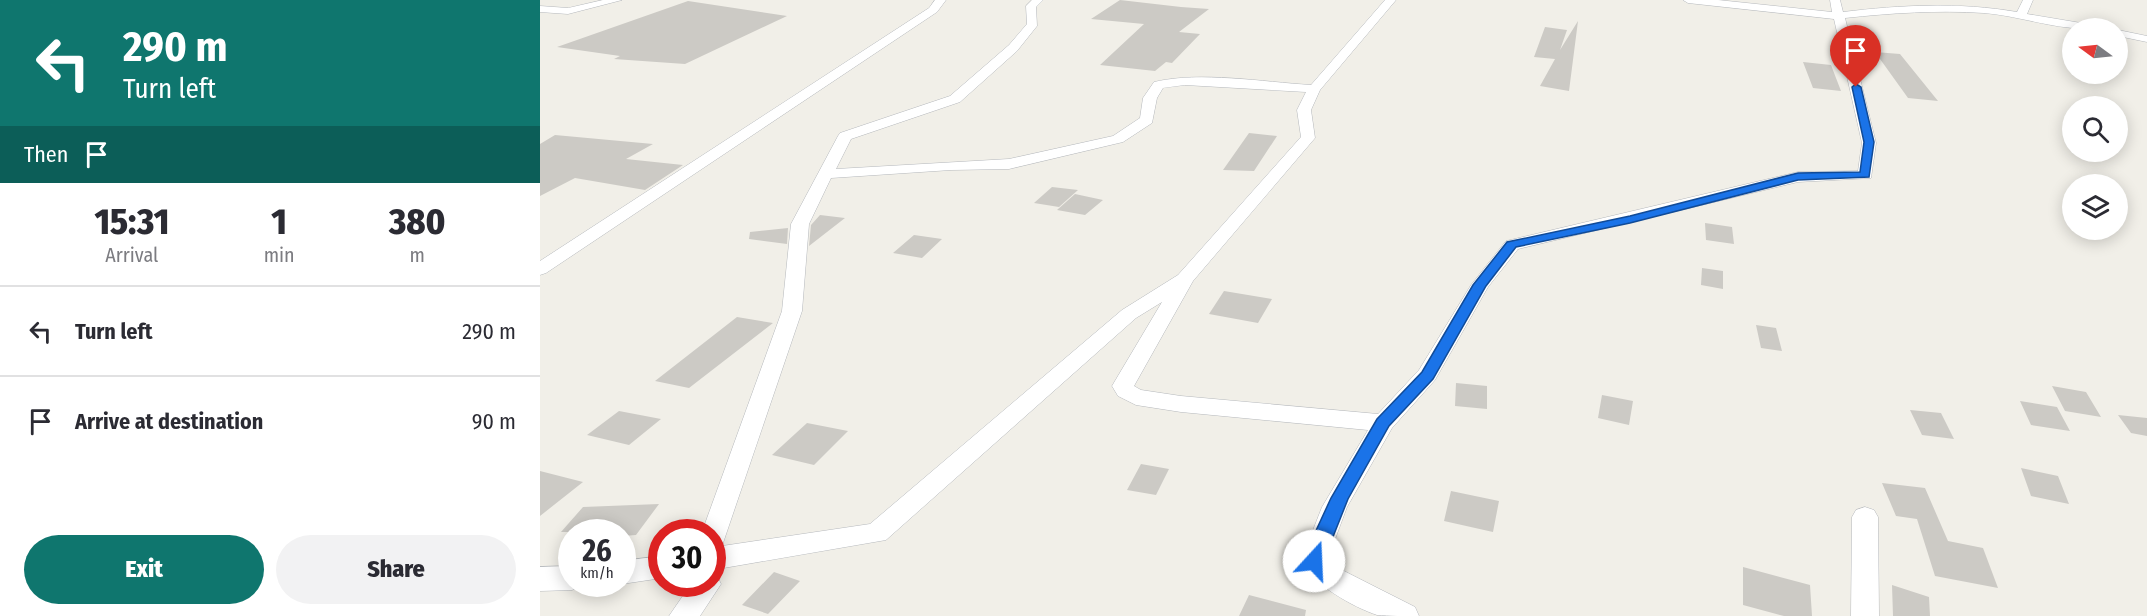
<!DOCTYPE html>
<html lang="en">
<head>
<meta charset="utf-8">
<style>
  body { margin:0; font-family:"Fira Sans Condensed",sans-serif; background:#f2f2f3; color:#2b2b33; height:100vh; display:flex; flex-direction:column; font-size:22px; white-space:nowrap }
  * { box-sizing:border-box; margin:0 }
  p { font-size:20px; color:#7c7c81 }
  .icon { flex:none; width:33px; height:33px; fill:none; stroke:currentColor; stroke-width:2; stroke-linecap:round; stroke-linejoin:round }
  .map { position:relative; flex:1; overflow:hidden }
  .drawer { display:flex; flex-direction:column; background:#fff; width:540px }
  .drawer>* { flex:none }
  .top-card { background:#0f766e; color:#fff; overflow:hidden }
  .needle { width:39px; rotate:285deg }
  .controls { position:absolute; left:1522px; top:18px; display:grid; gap:12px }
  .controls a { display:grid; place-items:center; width:66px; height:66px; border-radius:50%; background:#fff; box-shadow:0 3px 15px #0003; font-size:30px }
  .speed { position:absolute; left:18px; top:519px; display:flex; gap:12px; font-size:30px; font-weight:700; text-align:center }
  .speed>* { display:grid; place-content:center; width:78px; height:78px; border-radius:50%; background:#fff; box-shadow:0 3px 15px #0003; line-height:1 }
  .speed small { font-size:15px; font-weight:400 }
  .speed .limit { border:9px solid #d22; background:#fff; color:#111 }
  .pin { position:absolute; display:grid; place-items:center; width:51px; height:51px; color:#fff; margin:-62px -26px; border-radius:50% 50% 50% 0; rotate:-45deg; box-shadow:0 0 6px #0007 }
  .pin .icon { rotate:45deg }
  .me { position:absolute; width:66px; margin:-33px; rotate:20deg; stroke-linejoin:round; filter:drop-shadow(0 0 4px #0008) }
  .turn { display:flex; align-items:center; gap:21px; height:126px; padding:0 24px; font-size:27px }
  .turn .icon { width:78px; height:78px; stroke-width:2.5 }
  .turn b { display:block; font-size:42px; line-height:51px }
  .then { display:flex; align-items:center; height:57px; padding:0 24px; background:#0003; gap:12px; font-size:22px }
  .eta { display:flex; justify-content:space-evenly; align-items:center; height:102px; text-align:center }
  .eta b { font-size:36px; font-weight:800; line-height:42px }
  .primary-button { display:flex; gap:12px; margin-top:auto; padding:12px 24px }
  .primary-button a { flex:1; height:69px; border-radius:36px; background:#0f766e; color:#fff; font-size:24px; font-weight:800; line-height:69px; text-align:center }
  .primary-button a+a { background:#f2f2f3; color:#2b2b33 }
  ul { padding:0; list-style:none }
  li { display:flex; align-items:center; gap:18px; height:90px; padding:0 24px; border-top:2px solid #e1e1e2 }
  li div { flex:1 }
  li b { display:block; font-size:22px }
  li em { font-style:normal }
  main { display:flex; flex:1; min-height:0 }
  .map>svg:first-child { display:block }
</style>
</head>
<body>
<main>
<section class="drawer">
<div class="top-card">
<div class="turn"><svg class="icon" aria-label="left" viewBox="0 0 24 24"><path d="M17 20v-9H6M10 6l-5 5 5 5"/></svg><div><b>290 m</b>Turn left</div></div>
<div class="then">Then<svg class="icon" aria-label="arrive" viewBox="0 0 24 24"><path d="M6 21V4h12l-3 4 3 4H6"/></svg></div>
</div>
<div class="eta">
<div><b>15:31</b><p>Arrival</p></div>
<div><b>1</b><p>min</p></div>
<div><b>380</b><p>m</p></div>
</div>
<ul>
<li><svg class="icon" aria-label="left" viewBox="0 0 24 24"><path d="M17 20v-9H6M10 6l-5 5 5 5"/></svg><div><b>Turn left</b></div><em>290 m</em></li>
<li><svg class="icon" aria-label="arrive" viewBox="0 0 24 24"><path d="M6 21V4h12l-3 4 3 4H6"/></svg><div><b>Arrive at destination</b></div><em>90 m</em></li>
</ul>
<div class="primary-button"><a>Exit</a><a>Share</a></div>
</section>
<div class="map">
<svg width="1607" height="616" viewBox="0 0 1607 616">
  <rect width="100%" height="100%" fill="#f1efe8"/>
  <path fill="#cccac5" d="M580,0L641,7L669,9L639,32L660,34L632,63L626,62L615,71L560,65L604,24L551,19Z
    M148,1L247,16L145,64L74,59L80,56L17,47Z
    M1038,21L1029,91L1000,86L1015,59L994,57L1005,27L1027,30L1020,50Z
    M1335,52L1360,54L1398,101L1368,98Z
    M1263,62L1291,65L1301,91L1273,88Z
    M709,133L737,136L714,171L683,170Z
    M15,135L113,144L86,159L143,165L105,190L35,178L0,196V144Z
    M512,187L538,190L519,207L494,203Z
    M535,194L563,200L545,215L517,210Z
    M280,215L305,218L269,246L271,225Z
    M1165,223L1192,227L1194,244L1166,240Z
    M248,228L247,244L209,239L210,232Z
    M374,235L402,239L382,258L353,253Z
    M1162,268L1183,271V289L1161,285Z
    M684,291L732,299L718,323L669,314Z
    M197,317L233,323L149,388L115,381Z
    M1216,325L1236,328L1242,351L1221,348Z
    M916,383L947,386V409L915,406Z
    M1512,386L1546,392L1561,417L1525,411Z
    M1062,395L1093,401L1089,425L1058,418Z
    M1480,401L1517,407L1530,431L1491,425Z
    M1370,410L1401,413L1414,439L1382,435Z
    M79,411L121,419L89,445L47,435Z
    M1578,415L1607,418V436L1591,433Z
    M267,423L308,431L274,465L232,455Z
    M601,464L629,469L616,495L587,490Z
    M1481,468L1518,476L1529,504L1491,496Z
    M0,471L43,482L0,516Z
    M1342,483L1385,488L1408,541L1443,548L1458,588L1395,576L1377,519L1356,516Z
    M911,491L959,501L953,532L904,521Z
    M119,504L96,535L82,536V532H21L43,507Z
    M1203,567L1270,585L1272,616H1244L1203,605Z
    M234,572L260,581L228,614L202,605Z
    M1352,585L1389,597L1390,616H1353Z
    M709,595L766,610L765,616H699Z"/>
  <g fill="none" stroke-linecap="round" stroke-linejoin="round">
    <g stroke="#b5b8bc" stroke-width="1">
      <path id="street" d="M63,0H82L28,14L0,12V6L28,8Z
        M395,0H406L397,12L6,273L0,275V261L389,8Z
        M492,0H503L496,7L497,26L477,51L420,102L311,139L296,169L469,159L573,136L600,118L603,98L614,82C661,71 722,82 771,85L845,0H856L780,90L771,110L775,138L653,281L594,386L601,390L641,396L838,414L879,370L931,285L966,241L1258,172L1318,171L1322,143L1294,19L1148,3L1143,0H1178L1292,12L1290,0H1300L1303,12C1361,5 1419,2 1477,12L1483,0H1493L1487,14L1553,25L1559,28C1521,32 1482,16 1444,13C1398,10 1351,13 1305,18L1336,143L1331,178L1258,182L978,249L948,287L895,380L852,428L807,507L788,558L802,570L875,607L879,616C867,616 848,616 837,615C813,607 772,584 761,561L782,507L828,430L641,412L596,405L578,396L572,386L622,302L596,318L346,540L172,570V532H162L242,311L251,224L298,136L300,133L410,96L469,45L487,24L486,6ZM645,85L766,92L757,110L761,137L638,275L582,310L330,524L182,546L262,311L269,224L291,178L411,170L469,169L583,142L612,123L617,98L623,88Z
        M1578,30L1607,36V42L1578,36Z
        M1325,507L1334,510L1338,517L1339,616H1311L1312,517L1316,510Z
        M122,556V578L82,584H79H82V561Z
        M32,566V584H43L42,586L32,590L0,591V567Z
        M172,574L177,576L181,584L160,616H129L151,584H172Z"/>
    </g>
    <use href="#street" fill="#fff" fill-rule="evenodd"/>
  </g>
  <path fill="#1a73e8" stroke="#114b97" stroke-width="1.5" d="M1316,84L1321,87L1334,142L1329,177L1258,180L1090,223L976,247L946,286L893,379L849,426L808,499L781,567L774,569L767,567L764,561L768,548L791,498L837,419L882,372L933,285L967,242L1090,216L1258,173L1320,172L1324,142L1312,87Z"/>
</svg>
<div class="controls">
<a><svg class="needle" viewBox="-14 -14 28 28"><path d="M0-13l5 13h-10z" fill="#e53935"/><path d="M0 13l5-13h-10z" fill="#7c7c81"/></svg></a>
<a><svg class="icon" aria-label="search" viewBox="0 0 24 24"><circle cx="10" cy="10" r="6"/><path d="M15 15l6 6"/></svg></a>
<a><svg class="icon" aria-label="layers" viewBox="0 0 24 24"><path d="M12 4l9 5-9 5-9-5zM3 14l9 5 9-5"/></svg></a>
</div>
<div class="speed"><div>26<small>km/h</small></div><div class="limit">30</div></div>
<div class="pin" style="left:1316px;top:87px;background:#d93025"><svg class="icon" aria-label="arrive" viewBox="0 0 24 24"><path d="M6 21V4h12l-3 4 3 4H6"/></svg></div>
<svg class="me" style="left:774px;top:561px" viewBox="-20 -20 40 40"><circle r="19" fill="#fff"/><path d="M0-13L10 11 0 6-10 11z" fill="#1a73e8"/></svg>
</div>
</main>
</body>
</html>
